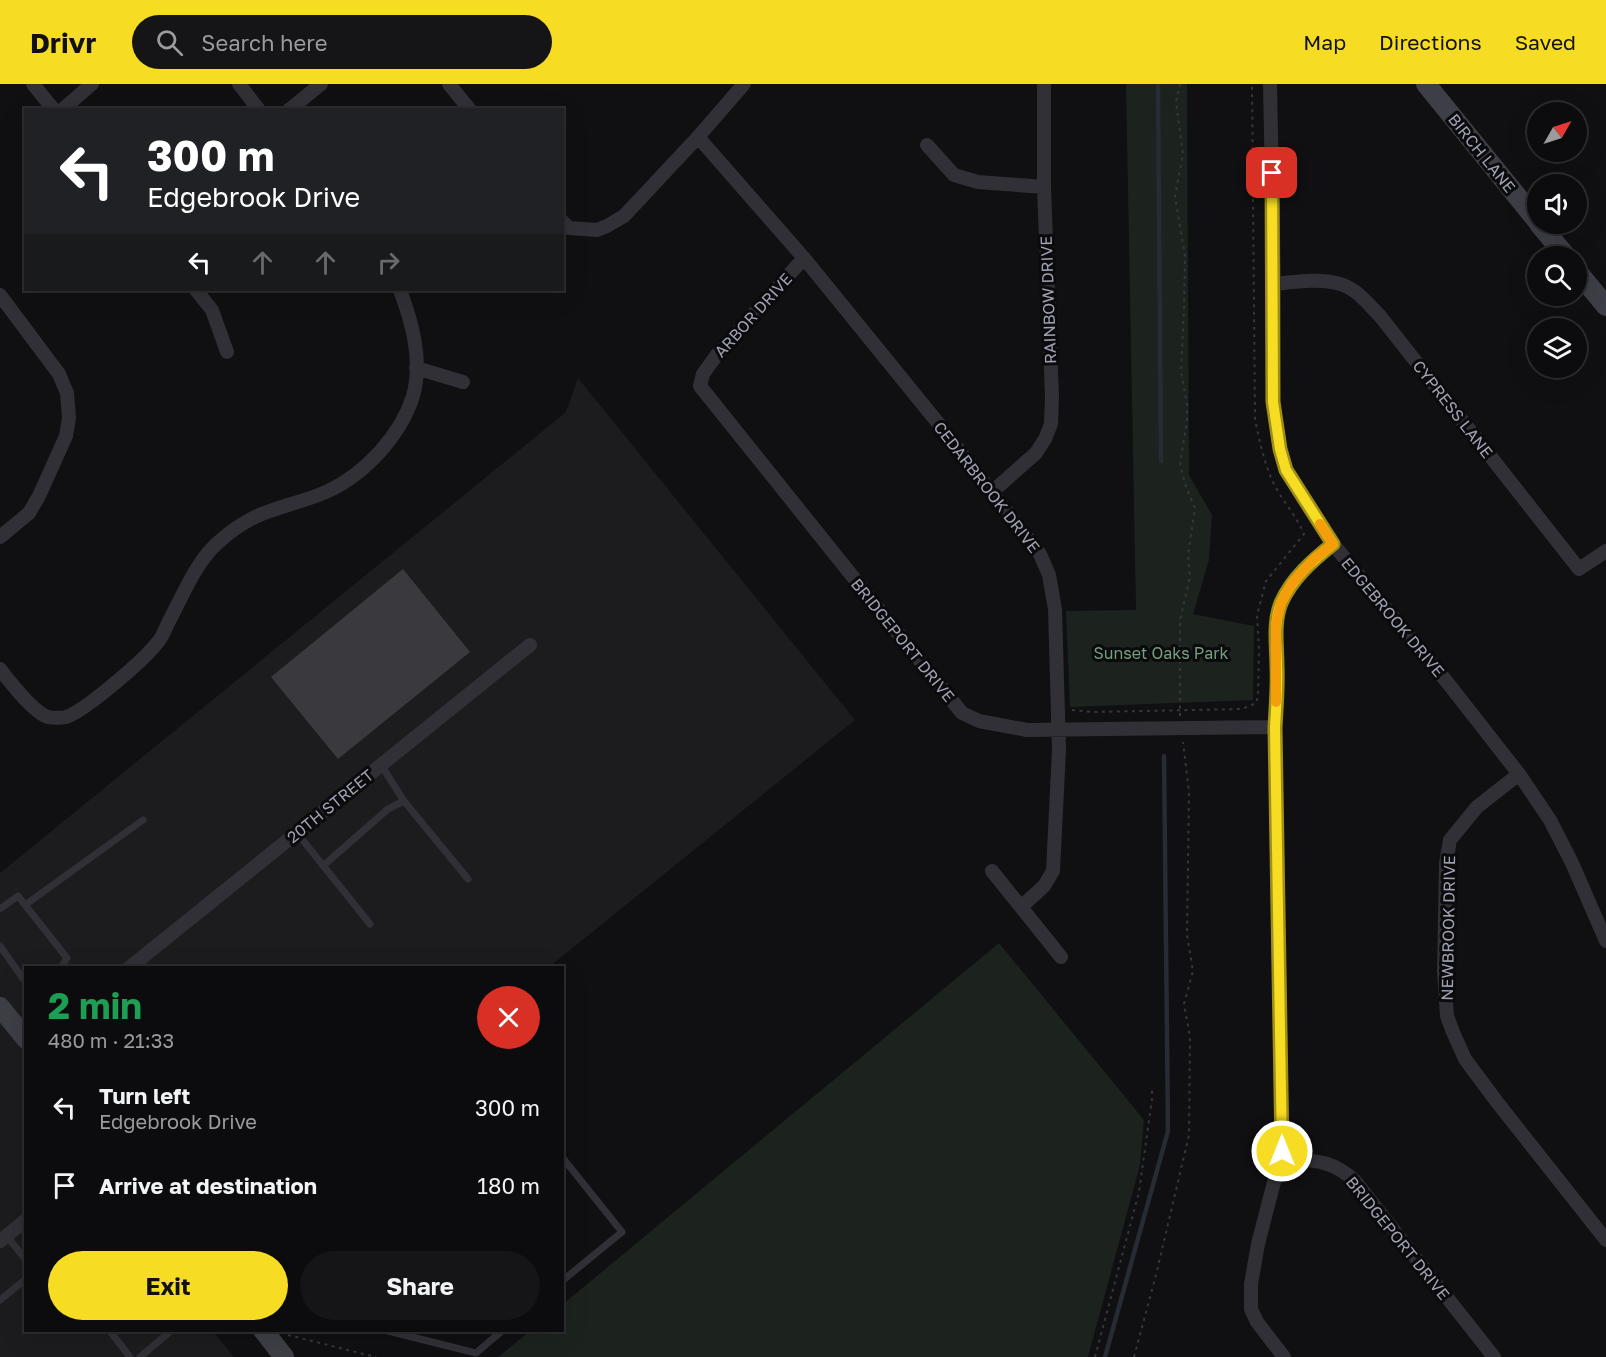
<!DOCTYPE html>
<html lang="en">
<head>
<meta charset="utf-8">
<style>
  body { margin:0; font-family:"Golos Text",sans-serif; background:#151416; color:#f1f3f6; height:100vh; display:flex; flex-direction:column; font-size:22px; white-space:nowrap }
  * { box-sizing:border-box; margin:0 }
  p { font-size:20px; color:#9a9b9d }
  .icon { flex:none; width:33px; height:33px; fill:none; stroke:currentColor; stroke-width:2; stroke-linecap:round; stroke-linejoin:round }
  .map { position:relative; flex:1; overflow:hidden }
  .panel { position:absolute; left:24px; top:882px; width:540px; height:366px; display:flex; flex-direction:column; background:#0c0b0d; border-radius:0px; box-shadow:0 6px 24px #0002,0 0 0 2px #2c2b2e }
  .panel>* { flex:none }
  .banner { position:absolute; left:24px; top:24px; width:540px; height:183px; border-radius:0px; box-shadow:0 6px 24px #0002,0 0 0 2px #2c2b2e; background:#202124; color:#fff; overflow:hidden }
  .needle { width:39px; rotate:51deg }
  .buttons { position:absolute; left:1527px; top:18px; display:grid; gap:12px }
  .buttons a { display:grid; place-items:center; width:60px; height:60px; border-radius:50%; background:#0c0b0d; box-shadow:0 6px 24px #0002,0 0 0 2px #2c2b2e; font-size:30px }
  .pin { position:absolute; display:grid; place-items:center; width:51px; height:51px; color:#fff; margin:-26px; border-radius:12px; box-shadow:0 3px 9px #0006 }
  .me { position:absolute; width:66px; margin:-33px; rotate:0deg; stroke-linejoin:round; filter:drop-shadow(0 0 4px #0008) }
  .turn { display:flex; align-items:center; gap:21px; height:126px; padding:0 24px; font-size:27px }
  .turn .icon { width:78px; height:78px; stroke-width:2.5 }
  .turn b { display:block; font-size:42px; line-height:51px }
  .lanes { display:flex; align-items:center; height:57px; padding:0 24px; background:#0003; justify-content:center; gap:30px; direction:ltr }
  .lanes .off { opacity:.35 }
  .round { display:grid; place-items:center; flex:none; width:63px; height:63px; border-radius:32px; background:#151416 }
  .head { display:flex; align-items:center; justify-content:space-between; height:102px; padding:0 24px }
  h1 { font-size:36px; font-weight:700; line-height:45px; color:#1e9e55 }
  .cta { display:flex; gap:12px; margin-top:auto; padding:12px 24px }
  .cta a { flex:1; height:69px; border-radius:36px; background:#f6dc22; color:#111; font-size:24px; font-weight:700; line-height:69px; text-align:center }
  .cta a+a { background:#151416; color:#f1f3f6 }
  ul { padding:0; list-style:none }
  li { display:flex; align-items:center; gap:18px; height:78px; padding:0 24px }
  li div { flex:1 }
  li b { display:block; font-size:22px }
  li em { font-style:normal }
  header { display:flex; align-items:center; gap:36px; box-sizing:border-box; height:84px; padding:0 30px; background:#f6dc22; color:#111 }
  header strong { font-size:28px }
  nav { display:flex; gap:33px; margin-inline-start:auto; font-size:21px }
  .search { width:420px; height:54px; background:#151416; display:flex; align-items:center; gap:15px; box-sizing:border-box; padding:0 21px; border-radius:33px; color:#9a9b9d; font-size:22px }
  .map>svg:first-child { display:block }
</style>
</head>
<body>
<header>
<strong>Drivr</strong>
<div class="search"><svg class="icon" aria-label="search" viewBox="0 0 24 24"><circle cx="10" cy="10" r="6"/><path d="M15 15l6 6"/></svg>Search here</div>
<nav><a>Map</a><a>Directions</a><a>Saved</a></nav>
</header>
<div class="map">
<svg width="1606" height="1273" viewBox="0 0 1606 1273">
  <rect width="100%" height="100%" fill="#100f11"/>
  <path fill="#1c1b1e" d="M578,294L855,636L549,883L26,884V1246L213,1247L234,1273H0V789L566,328Z"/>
  <path fill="#1c231e" d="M1126,0H1187L1189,391L1212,431L1209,476L1193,530L1254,542L1253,616L1070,623L1066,527L1136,526Z
    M999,859L1144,1036L1140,1081L1088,1273H498L530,1247L562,1246L563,1220Z"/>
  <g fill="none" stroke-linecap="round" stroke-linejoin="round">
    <path stroke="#262b34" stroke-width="4.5" d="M1158,0L1161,377
      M1105,1273L1168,1047L1164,672"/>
  </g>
  <path fill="#3a393e" d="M403,485L470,568L338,675L271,593Z"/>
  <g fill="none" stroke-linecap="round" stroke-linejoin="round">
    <path stroke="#36373d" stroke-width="2" stroke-dasharray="3 4.5" stroke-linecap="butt" d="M1072,626L1092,628L1242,625L1256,619L1258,613L1259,565L1257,531L1266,497L1304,450C1296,431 1283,418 1274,400C1264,380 1260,358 1255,336L1252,0
      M1180,632V536L1190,493L1188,471L1195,424L1186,403L1180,380L1187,337V320L1181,288L1184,224L1185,172L1175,112L1183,70L1176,18L1180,0
      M288,1251L376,1273
      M1095,1273L1139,1108L1152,1015V1002
      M1134,1273L1156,1191L1189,1051L1190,953L1184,920L1193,887L1187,851L1189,708L1183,658"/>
    <path stroke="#313036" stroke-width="7" d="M381,681L404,717
      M297,749L370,840
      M323,782L388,725L404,717L468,795
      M25,821L143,736
      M0,825L18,812L67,874L61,884
      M0,862L26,899
      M562,1073L622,1148L562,1197
      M6,1151L26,1176
      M0,1216L26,1195
      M109,1246L130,1273
      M384,1246L476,1269L503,1246
      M140,1273L172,1246"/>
    <path stroke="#313036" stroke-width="14" d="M33,0L54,26
      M239,0L259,26
      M449,0L470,26
      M1270,0L1274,200L1273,318L1280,365L1286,386L1333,460L1447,598L1519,690L1550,736L1572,779L1606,857
      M62,26L92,0
      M289,26L321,0
      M698,53L804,174L938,339L1040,470L1049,491L1055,525L1059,666L1053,787L1044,802L1021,823
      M927,61L954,91L978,98L1044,103
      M562,137L569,144L597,146L607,142L624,132L698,53L744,0
      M804,174L716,272L703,290L700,302L962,629L979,637L1027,646L1275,643
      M1274,200C1294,198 1320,194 1340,200C1356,204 1369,221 1380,232L1579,485L1606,467
      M196,206L212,226L227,268
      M0,211L59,290L67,309L69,334L66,352L39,412L29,429L0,453
      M416,284L463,298
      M992,408L1036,369L1045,355L1051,340L1052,313L1044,103V0
      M0,585C10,598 33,628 48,633C52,634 62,634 66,633C85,627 144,576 157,559C162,554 165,546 168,539C183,512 196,476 221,456C231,447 243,439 255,433C278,422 305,418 328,407C365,390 401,351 413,312C423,277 412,238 400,206
      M1519,690L1477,723L1450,756L1446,779L1444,888L1447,932L1453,948L1465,975L1497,1018L1606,1156
      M992,787L1061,873
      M129,884L530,561
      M1280,1074C1312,1077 1330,1074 1355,1097L1494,1273
      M0,1157L26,1136
      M1284,1273L1257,1238L1251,1225V1200L1258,1160L1282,1067L1275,643C1276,623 1278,603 1277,583C1277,562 1273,539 1281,519C1292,494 1313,476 1333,460"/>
    <path stroke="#3e3e46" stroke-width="20" d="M1426,0L1538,138
      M1539,140L1566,172
      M1576,186L1606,222
      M0,923L26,955
      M263,1246L284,1273"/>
  </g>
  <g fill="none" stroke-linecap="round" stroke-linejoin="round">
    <g stroke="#a08f16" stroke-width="15">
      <path id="route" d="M1272,89L1273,318L1280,365L1286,386L1333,460C1313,476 1292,494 1281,519C1273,539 1277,562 1277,583C1278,603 1276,623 1275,644L1282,1067"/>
    </g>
    <use href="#route" stroke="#f6dc22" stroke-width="10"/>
    <path stroke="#f59e0b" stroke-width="10" d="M1276,618V540L1281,519L1292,499L1314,475L1333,460L1320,440"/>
  </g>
  <g text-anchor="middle" stroke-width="6" stroke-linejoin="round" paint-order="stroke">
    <g font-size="16" fill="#a0a2b2" stroke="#0b0a0c">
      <text transform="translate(1482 69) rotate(51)" y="6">BIRCH LANE</text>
      <text transform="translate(1048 216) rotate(-92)" y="6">RAINBOW DRIVE</text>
      <text transform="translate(753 231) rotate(-48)" y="6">ARBOR DRIVE</text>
      <text transform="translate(1453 325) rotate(52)" y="6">CYPRESS LANE</text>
      <text transform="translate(987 403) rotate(52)" y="6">CEDARBROOK DRIVE</text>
      <text transform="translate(1393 533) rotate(50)" y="6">EDGEBROOK DRIVE</text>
      <text transform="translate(903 556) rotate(51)" y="6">BRIDGEPORT DRIVE</text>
      <text transform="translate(330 722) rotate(-39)" y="6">20TH STREET</text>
      <text transform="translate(1448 844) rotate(-89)" y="6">NEWBROOK DRIVE</text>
      <text transform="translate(1398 1154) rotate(51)" y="6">BRIDGEPORT DRIVE</text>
    </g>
    <g font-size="16" fill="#769e81" stroke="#0b0a0c">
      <text x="1161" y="575">Sunset Oaks Park</text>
    </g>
  </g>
</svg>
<div class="buttons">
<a><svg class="needle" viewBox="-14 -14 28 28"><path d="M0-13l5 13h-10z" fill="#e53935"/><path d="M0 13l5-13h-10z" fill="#9a9b9d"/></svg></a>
<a><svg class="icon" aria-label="sound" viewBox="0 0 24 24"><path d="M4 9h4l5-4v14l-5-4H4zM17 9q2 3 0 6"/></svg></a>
<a><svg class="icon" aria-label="search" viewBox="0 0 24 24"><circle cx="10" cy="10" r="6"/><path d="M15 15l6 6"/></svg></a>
<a><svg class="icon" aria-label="layers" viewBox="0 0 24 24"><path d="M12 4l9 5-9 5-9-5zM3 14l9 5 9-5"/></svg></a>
</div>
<div class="pin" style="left:1272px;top:89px;background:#d93025"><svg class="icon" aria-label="arrive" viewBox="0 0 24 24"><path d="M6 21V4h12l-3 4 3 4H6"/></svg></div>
<svg class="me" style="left:1282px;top:1067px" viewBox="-20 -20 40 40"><circle r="17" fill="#f6dc22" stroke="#fff" stroke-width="3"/><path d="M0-11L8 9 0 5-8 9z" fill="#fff"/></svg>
<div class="banner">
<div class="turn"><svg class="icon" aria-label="left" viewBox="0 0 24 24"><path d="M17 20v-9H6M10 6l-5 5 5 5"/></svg><div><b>300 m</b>Edgebrook Drive</div></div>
<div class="lanes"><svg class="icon" aria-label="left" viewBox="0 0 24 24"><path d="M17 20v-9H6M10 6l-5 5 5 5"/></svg><svg class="icon off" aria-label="ahead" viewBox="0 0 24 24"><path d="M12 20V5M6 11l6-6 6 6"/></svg><svg class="icon off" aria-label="ahead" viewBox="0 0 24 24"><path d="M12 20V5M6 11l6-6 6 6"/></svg><svg class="icon off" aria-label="right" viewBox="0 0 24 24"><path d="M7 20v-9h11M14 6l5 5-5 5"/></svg></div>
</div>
<section class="panel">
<div class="head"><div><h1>2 min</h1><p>480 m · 21:33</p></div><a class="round" style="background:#d93025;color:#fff"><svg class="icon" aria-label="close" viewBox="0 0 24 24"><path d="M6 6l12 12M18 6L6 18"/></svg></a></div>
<ul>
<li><svg class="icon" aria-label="left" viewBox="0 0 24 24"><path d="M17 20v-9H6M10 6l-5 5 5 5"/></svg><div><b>Turn left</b><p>Edgebrook Drive</p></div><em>300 m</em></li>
<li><svg class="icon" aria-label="arrive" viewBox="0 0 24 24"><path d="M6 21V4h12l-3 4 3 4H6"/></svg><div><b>Arrive at destination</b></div><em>180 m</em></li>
</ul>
<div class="cta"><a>Exit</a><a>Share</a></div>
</section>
</div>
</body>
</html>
